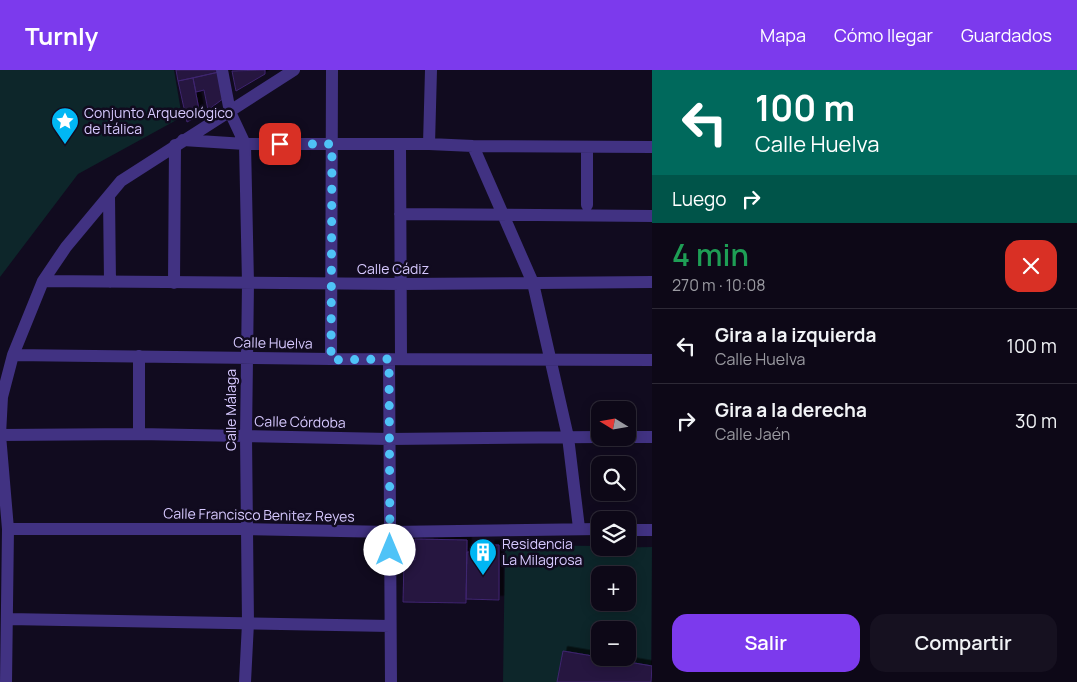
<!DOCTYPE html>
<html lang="es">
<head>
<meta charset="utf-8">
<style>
  body { margin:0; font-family:Manrope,sans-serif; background:#161120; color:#f1f3f6; height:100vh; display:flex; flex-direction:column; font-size:19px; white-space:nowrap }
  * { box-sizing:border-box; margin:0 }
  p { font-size:16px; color:#9a9aa1 }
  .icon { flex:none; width:28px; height:28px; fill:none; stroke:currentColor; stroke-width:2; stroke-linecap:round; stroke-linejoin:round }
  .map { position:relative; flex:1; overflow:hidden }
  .drawer { display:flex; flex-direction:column; background:#0d0817; width:425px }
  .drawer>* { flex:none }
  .guide { background:#00695c; color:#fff; overflow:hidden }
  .needle { width:32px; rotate:281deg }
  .tools { position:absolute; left:591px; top:331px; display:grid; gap:10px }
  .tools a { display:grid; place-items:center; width:45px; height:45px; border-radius:10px; background:#0d0817; box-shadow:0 2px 12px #0003,0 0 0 1px #2d2936; font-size:25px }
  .pin { position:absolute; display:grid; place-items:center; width:42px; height:42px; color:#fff; margin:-21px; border-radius:10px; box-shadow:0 2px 8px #0006 }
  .me { position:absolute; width:55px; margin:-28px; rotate:0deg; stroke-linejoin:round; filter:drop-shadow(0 0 4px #0008) }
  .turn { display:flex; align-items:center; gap:18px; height:105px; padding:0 20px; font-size:22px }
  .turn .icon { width:65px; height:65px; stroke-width:2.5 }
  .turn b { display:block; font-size:35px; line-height:42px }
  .then { display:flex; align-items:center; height:48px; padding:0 20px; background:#0003; gap:10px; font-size:19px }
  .round { display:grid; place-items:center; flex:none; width:52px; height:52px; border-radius:15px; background:#161120 }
  .headline { display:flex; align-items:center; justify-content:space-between; height:85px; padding:0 20px }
  h1 { font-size:30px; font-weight:600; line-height:38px; color:#1e9e55 }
  .button { display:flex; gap:10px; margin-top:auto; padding:10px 20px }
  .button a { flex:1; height:58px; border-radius:15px; background:#7c3aed; color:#fff; font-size:20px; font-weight:600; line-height:58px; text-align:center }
  .button a+a { background:#161120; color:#f1f3f6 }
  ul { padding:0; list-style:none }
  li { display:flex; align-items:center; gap:15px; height:75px; padding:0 20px; border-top:1px solid #2d2936 }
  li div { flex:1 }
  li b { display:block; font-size:19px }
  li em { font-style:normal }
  header { display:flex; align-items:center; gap:30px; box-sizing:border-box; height:70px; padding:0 25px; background:#7c3aed; color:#fff }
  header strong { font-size:24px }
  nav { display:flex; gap:28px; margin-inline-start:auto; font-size:18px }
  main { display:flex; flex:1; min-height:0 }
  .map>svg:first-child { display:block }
</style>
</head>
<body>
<header>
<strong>Turnly</strong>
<nav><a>Mapa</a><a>Cómo llegar</a><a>Guardados</a></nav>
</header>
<main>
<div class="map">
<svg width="652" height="612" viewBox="0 0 652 612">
  <defs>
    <filter id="shadow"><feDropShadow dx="4.5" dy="-4.5" stdDeviation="0" flood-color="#0009"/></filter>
  </defs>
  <rect width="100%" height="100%" fill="#110b1f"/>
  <path fill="#0d262a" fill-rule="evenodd" d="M0,0H174L182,47L78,104L0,207Z
    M505,475L600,476V478L652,477L651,612H503ZM600,505H628V532H600ZM600,560H628V588H600Z"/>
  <path fill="#251541" stroke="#3f256f" filter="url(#shadow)" d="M176,0H219V2L178,11Z
    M265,0V4L236,21L232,1Z
    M219,2L224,28L208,40L204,20L196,22L193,8Z
    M193,8L200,45L187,52L178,11Z
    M415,469L467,470L466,533L403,532L404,490H415Z
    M490,475H499V530L466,529L467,482H490Z
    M563,581L652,596L651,612H557Z"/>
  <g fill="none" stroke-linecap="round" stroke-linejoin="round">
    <path stroke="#413282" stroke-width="12" d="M222,0L230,42L245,74L248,213L246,366L248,553L245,612
      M183,70L245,74H429L473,76L652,77
      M400,74L401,288
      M429,74L431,0
      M473,76L533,213L568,367L579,458
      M109,126L110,212
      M587,135V77
      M400,144L652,146
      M43,211L401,214L652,212
      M174,213L175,75
      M13,285L331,289L652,290
      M331,289L332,0
      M389,289L391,612
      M139,364V286
      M0,365L139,364L389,369L600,367
      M628,367H652
      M8,459H247L390,462L600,459
      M628,460H652
      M8,549L390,556
      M6,612L8,459L0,365L2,327L13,285L43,211L66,177L121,111L294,0"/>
  </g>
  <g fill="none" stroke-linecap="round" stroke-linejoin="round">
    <path stroke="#4fc3f7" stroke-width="9" stroke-dasharray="0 16.2" d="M280,74H332L331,290L389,289L390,480"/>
  </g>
  <defs>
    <g id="sight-pin" transform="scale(1.4375)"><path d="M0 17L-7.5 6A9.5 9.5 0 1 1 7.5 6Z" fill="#00b7f4" stroke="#110b1f"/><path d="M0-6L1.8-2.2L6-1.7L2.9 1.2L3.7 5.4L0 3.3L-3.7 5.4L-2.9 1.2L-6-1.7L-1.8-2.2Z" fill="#fff"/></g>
    <g id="building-pin" transform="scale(1.4375)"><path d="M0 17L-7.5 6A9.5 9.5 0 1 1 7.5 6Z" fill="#00b7f4" stroke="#110b1f"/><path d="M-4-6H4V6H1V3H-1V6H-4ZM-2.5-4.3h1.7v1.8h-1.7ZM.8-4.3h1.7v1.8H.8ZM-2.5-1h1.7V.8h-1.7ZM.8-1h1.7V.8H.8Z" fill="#fff"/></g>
  </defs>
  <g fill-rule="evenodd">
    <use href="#sight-pin" x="65" y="51"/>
    <use href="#building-pin" x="483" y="482"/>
  </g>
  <g text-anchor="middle" stroke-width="5" stroke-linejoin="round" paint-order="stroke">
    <g font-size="14" fill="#d7c9ff" stroke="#110b1f" text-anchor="start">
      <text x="84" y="48">Conjunto Arqueológico<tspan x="84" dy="16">de Itálica</tspan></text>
      <text x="502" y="479">Residencia<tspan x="502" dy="16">La Milagrosa</tspan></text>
    </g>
    <g font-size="14" fill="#d7c9ff" stroke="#110b1f">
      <text x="393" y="204">Calle Cádiz</text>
      <text transform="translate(273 273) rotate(1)" y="5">Calle Huelva</text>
      <text transform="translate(231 340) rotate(-90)" y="5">Calle Málaga</text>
      <text transform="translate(300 352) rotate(1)" y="5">Calle Córdoba</text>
      <text transform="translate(259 445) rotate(1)" y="5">Calle Francisco Benitez Reyes</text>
    </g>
  </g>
</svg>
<div class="tools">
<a><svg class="needle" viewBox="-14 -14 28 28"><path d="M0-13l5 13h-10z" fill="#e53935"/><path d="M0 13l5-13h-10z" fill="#9a9aa1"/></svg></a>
<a><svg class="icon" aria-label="search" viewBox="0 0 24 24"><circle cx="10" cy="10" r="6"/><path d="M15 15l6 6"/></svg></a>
<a><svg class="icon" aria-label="layers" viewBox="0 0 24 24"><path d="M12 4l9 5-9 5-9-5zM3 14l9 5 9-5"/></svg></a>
<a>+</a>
<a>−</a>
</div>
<div class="pin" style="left:280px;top:74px;background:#d93025"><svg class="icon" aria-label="arrive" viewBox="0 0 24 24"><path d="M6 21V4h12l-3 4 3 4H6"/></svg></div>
<svg class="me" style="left:390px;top:480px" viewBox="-20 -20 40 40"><circle r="19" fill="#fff"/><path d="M0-13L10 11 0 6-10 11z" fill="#4fc3f7"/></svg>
</div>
<section class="drawer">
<div class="guide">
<div class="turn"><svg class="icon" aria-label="left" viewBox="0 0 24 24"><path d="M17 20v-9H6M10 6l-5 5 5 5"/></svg><div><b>100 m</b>Calle Huelva</div></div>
<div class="then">Luego<svg class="icon" aria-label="right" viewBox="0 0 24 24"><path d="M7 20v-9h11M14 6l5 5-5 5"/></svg></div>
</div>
<div class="headline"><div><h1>4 min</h1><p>270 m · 10:08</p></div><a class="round" style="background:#d93025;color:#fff"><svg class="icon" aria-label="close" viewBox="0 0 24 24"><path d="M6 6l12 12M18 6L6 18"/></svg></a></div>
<ul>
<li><svg class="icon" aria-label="left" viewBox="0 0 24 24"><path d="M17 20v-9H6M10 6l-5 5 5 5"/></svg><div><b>Gira a la izquierda</b><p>Calle Huelva</p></div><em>100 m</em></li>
<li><svg class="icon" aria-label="right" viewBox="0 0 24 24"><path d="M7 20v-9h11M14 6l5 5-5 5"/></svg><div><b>Gira a la derecha</b><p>Calle Jaén</p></div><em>30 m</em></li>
</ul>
<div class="button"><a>Salir</a><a>Compartir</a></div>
</section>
</main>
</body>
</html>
